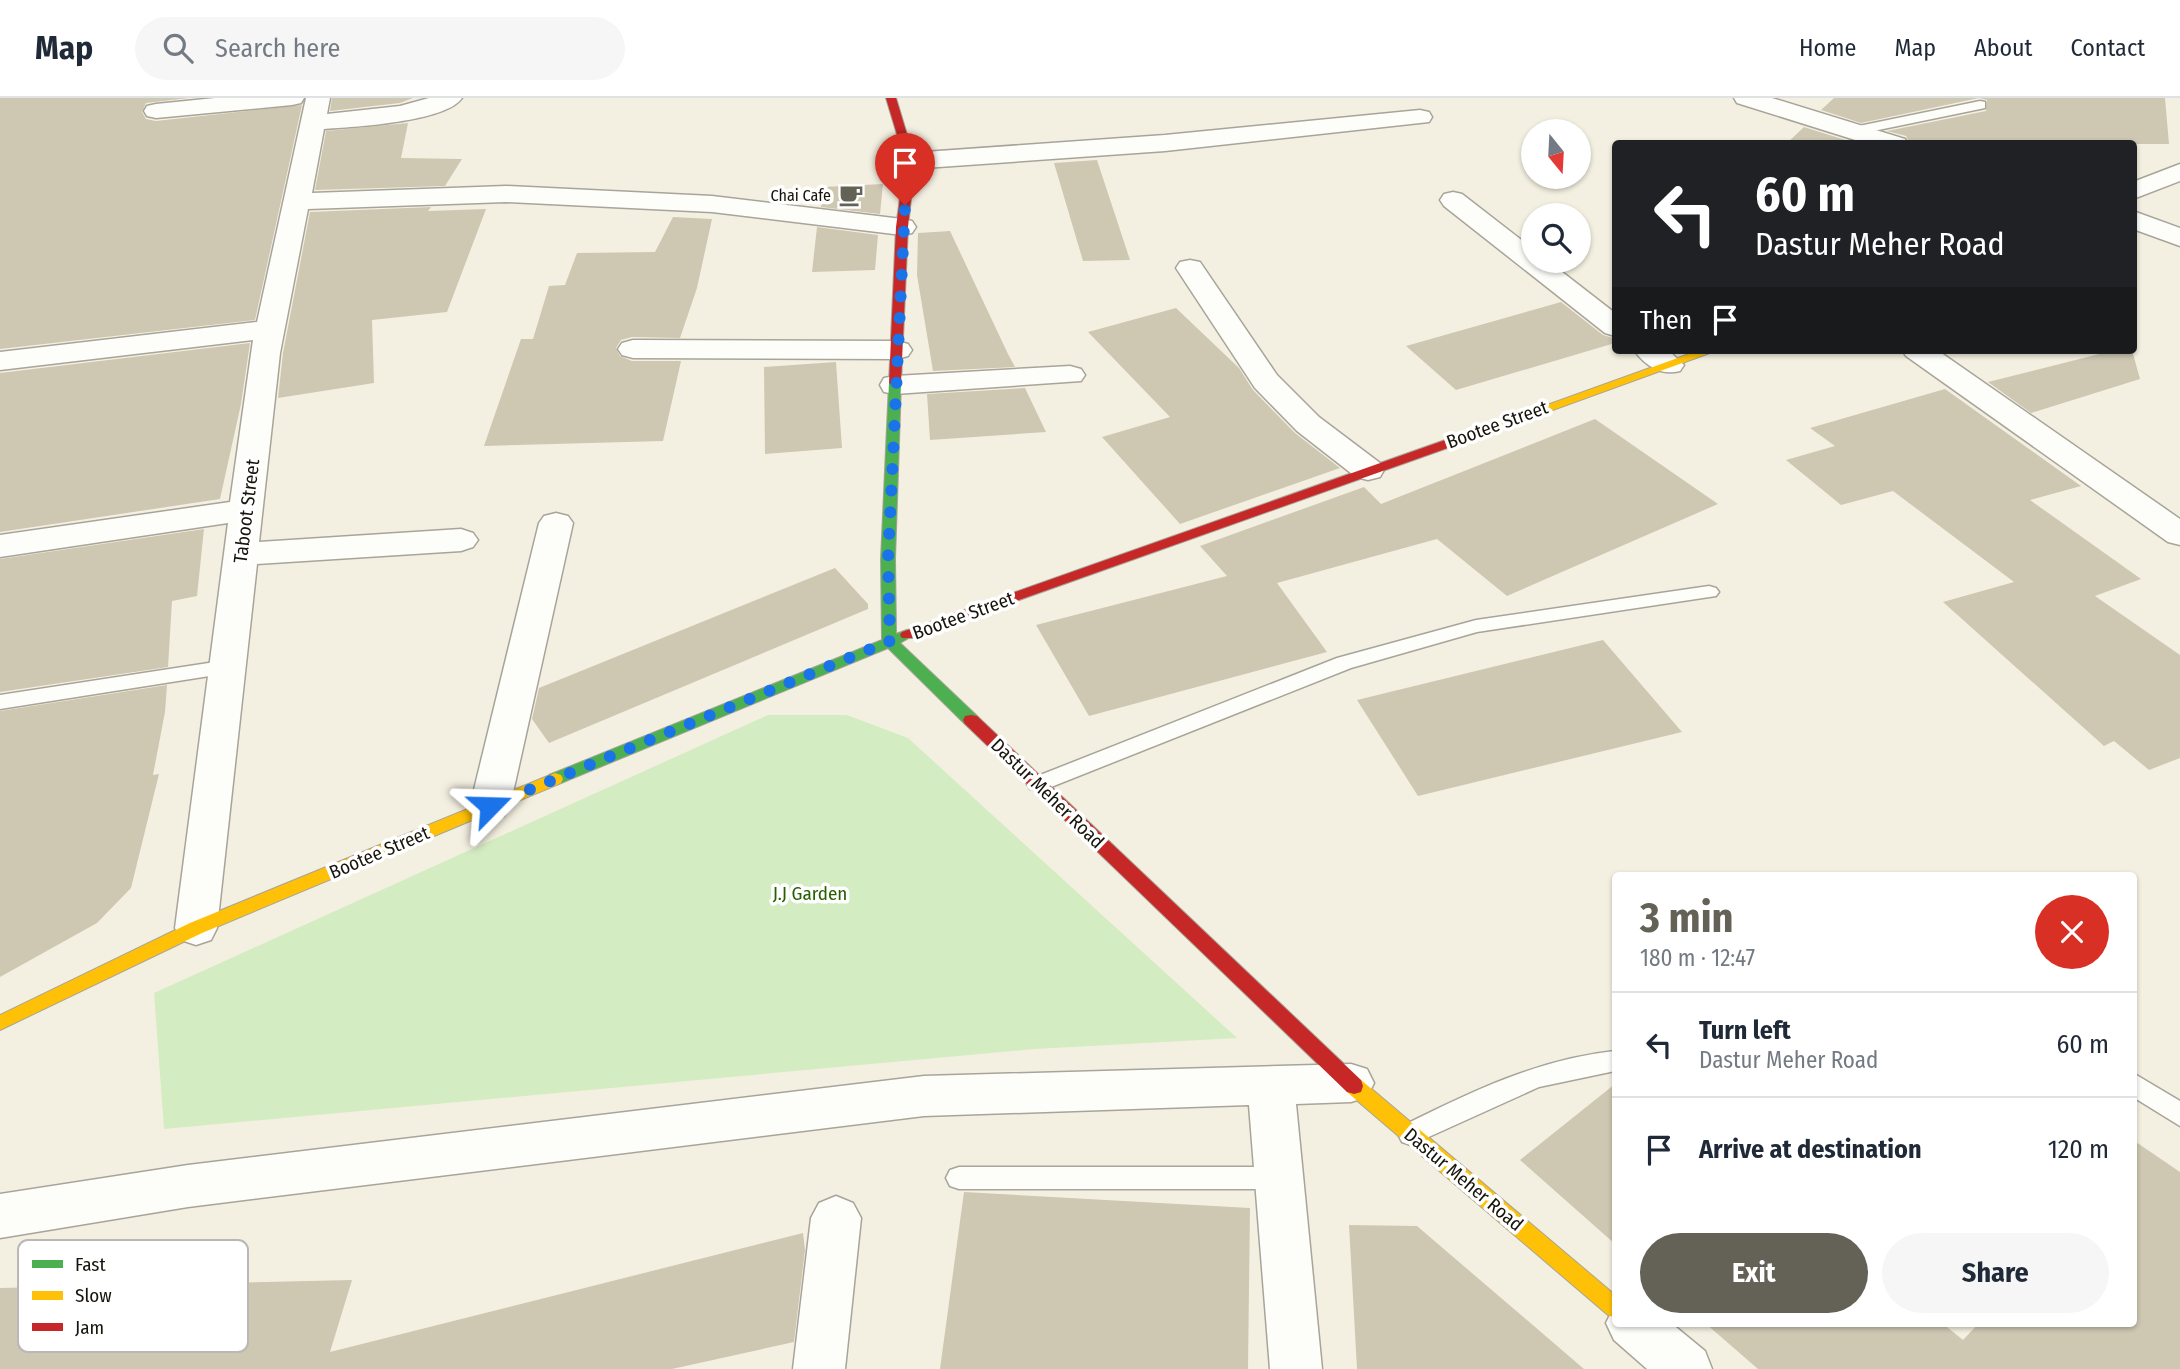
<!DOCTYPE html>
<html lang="en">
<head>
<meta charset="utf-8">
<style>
  body { margin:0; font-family:"Fira Sans Condensed",sans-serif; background:#f6f6f7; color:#1f2937; height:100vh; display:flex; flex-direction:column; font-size:26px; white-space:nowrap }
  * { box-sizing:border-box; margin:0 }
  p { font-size:23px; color:#747a83 }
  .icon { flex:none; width:38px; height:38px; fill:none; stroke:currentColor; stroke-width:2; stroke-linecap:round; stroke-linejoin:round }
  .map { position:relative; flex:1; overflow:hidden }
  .details { position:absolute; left:1612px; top:774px; width:525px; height:455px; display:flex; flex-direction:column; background:#fff; border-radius:7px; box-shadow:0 2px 5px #0004 }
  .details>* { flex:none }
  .guide { position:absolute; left:1612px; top:42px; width:525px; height:214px; border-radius:7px; box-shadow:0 2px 5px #0004; background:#202124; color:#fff; overflow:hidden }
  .needle { width:46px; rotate:162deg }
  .fabs { position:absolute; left:1521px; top:21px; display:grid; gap:14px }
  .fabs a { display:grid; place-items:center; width:70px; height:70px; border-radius:50%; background:#fff; box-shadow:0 2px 5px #0004; font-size:35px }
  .pin { position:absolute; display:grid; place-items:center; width:60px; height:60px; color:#fff; margin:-72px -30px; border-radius:50% 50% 50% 0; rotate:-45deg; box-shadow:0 0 7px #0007 }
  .pin .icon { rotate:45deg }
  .me { position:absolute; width:77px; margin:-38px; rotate:68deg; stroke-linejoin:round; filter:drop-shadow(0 0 5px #0008) }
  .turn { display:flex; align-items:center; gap:24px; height:147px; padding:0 28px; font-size:32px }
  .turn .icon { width:91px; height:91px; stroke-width:2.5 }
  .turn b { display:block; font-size:49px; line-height:60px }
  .then { display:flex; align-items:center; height:66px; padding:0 28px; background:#0003; gap:14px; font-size:26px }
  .round { display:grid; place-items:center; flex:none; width:74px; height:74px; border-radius:37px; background:#f6f6f7 }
  .headline { display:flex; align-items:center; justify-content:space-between; height:119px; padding:0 28px }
  h1 { font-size:42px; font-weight:700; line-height:52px; color:#646156 }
  .primary-button { display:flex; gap:14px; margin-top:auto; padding:14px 28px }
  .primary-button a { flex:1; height:80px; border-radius:42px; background:#646156; color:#fff; font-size:28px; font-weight:700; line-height:80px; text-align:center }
  .primary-button a+a { background:#f6f6f7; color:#1f2937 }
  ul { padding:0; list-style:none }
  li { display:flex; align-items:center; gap:21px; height:105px; padding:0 28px; border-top:2px solid #e0e1e3 }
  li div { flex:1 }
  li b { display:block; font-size:26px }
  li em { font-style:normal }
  header { display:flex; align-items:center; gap:42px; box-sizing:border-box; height:98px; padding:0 35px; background:#fff; border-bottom:2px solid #e0e1e3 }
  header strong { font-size:33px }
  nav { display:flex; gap:38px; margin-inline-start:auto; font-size:24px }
  .search { width:490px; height:63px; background:#f6f6f7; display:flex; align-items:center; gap:18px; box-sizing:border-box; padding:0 24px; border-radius:38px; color:#747a83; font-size:26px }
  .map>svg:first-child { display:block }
</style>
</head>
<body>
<header>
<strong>Map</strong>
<div class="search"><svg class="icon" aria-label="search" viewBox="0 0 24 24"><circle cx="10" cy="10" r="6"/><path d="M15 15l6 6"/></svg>Search here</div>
<nav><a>Home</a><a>Map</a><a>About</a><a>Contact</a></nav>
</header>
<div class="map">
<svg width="2180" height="1271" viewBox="0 0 2180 1271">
  <rect width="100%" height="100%" fill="#f4f0e1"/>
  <path fill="#d4ecc1" d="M768,617H847L908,640L1237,940L1035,951L164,1031L154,895Z"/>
  <path fill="#cec7b2" d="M0,0H189L146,5L142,14L146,21L156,23L302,7L255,222L0,251Z
    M332,0H413L400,5L330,13Z
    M1834,0H2165L2169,46H1910L1906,38L1887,33L1986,13L1987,2L1979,0L1861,25L1821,12Z
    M408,25L401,60L462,61L445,88L315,92L326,33Z
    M1804,29L1858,46H1786Z
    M1097,62L1130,162L1083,163L1054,65Z
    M883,86L880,116L821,109L823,89Z
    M431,109L428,113L486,111L447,214L372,222L374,285L278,300L283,255L310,114Z
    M673,119L712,121L697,190L680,240L632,239L621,242L616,250L620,258L632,263H681L663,343L484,348L521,241H533L549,188L565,187L577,155L655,154Z
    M817,129L878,137L875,172L812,174Z
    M950,133L1008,256L1015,269L933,273L917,177L918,135Z
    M1561,204L1603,237L1613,240L1615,245L1456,292L1406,248Z
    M1176,210L1239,270L1253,292L1295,335L1340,370L1180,426L1102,339L1170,319L1088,234Z
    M250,245L241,306L220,401L0,434V275Z
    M2115,252H2132L2140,281L2031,315L1988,284Z
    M836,264L842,350L765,356L764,269Z
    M1025,290L1046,334L930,342L927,296Z
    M1945,291L2081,388L2030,402L2141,481L2095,498L2180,557V660L2149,672L2114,643L2104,648L1943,504L2014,484L1893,393L1841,407L1786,362L1835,348L1810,330Z
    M1595,321L1718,406L1507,498L1437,441L1277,485L1327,554L1089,618L1036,527L1227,478L1200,448L1364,389L1381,406Z
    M204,431L197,498L172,503L168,569L0,594V461Z
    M835,470L868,506V511L549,645L532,621L539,590Z
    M1603,542L1682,634L1418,698L1357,602Z
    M167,587L165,614L153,677L159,676L131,790L97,825L0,879V613Z
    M1615,986V1146L1520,1062Z
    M2133,1042L2180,1074V1271H1758L1705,1225H1942L1963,1242L1979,1225H2133Z
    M964,1094L1250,1110L1248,1271H940Z
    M1349,1127L1417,1128L1584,1271H1357Z
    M803,1135L805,1152L794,1244L672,1271H0V1190L352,1182L330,1254Z"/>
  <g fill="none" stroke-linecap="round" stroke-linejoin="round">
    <g stroke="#a8a499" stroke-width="3">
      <path id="lane" d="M1980,3L1985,4V10L1854,37L1847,33L1854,29Z
        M1709,488L1716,490L1719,494L1716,498L1477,534L1351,570L1046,691H1030L1027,686L1030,681L1337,560L1476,522Z
        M228,562L235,564L238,569L235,574L0,611V597Z
        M1615,953V973L1539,989L1411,1047L1402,1044L1398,1036L1402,1028C1471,994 1538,961 1615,953Z
        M2133,975L2180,1003V1028L2133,999Z
        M959,1069H1279L1288,1072L1292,1080L1288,1088L1279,1091H959L950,1088L946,1080L950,1072Z"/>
    </g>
    <g stroke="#a8a499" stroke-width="3">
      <path id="street" d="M215,0H304L301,5L292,7L156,20L147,18L144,13L147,8L156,6Z
        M306,0H330L327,16L400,8L429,0H462C446,24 353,29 324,31L312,95L506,88L712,98L902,121L912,123L916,129L912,135L902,137L712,114L506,104L308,111L280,255L259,444L461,431L473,435L478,442L473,449L461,453L257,466L217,830L211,842L196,847L181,842L175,830L228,425L0,459V437L230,404L253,242L0,272V254L257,224Z
        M1734,0H1772L1905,41L1908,46H1868L1737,5Z
        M1420,12L1429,14L1432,19L1429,24L1165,53L910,71L901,68L897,63L901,58L910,55L1165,37Z
        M2180,66V83L2133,101V84Z
        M1453,94L1462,96L1533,151V163H1548L1615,215V238L1605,235L1444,108L1440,102L1444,96Z
        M2133,113L2180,130V148L2133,131Z
        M1190,162L1200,164L1277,277L1319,319L1380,365L1384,372L1380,379L1368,382L1356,379L1297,333L1255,290L1176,170L1180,164Z
        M633,242L897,243L908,246L912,252L908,258L897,261L633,260L622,257L618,251L622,245Z
        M1634,252H1668L1684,267L1680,273C1661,278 1645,268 1634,252Z
        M1902,252H1937L2180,421V447L2168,444L1906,258Z
        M1070,268L1081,271L1085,277L1081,283L895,296L884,294L880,287L884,280L895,278Z
        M556,415L568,418L573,425L510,708L504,718L490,723L476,718L470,708L539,425L544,418Z
        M1351,966L1367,971L1374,985L1367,999L1351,1004L1296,1006L1322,1271H1270L1249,1007L924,1018L188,1109L0,1140V1096L188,1067L924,978Z
        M836,1098L853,1105L861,1120L845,1271H793L811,1120L819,1105Z
        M1615,1207V1225H1671L1705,1253L1712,1271H1647L1614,1242L1606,1225Z"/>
    </g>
    <g stroke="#a8a499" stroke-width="2">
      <path id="fast" d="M895,281L901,285L895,461L896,536L907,532L912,534L914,537L900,545L977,618L979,622L977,626H965L888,550L561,685H549L547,681L549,677L882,542L881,461L889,285Z"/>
    </g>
    <g stroke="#a8a499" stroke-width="2">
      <path id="slow" d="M1700,252H1718L1487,336L1482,337L1475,333Z
        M555,675L561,677L563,681L561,685L202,835L0,932V917L190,825Z
        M1354,980L1361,982L1615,1197V1220L1608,1217L1347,994L1345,988L1347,982Z"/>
    </g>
    <g stroke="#a8a499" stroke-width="2">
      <path id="jam" d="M886,0H896L915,63L908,129L901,285L895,289L889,285L896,129L905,63Z
        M1482,329L1489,333L1487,336L912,540H902L900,537L902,534Z
        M971,617L977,618L1361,982L1363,988L1361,994L1354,996L1347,994L965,626L963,622L965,618Z"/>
    </g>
    <use href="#lane" fill="#fdfdfa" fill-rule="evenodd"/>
    <use href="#street" fill="#fdfdfa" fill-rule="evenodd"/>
    <use href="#fast" fill="#4caf50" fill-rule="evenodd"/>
    <use href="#slow" fill="#ffc107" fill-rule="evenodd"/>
    <use href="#jam" fill="#c62828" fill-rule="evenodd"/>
  </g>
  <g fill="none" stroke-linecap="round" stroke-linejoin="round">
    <path stroke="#1a73e8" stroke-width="12" stroke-dasharray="0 21.6" d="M490,708L890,543L888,461L905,107"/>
  </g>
  <defs>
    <g id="cafe-bare" transform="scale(1.89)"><path d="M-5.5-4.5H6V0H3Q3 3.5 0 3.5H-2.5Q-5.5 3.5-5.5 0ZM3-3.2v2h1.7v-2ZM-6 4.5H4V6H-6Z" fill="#646156" stroke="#fff" stroke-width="2.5" paint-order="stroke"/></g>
  </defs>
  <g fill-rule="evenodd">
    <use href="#cafe-bare" x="851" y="97"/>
  </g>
  <g text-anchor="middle" stroke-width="7" stroke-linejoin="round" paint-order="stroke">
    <g font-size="16" fill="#17140b" stroke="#fff" text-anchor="end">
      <text x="831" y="103">Chai Cafe</text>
    </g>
    <g font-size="19" fill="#17140b" stroke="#fff">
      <text transform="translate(1497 326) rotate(-20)" y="7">Bootee Street</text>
      <text transform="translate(246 413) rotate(-83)" y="7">Taboot Street</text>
      <text transform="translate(963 517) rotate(-20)" y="7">Bootee Street</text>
      <text transform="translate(1048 695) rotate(44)" y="7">Dastur Meher Road</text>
      <text transform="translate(379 754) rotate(-23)" y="7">Bootee Street</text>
      <text transform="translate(1464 1081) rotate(40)" y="7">Dastur Meher Road</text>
    </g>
    <g font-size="19" fill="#276000" stroke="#fff">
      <text x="810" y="802">J.J Garden</text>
    </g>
  </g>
  <rect x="18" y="1142" width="230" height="112" rx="10" fill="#fff" stroke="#b9b8b6" stroke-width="2"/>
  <rect x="32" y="1162" width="31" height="8" fill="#4caf50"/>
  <rect x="32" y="1193" width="31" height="9" fill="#ffc107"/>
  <rect x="32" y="1225" width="31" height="8" fill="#c62828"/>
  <g font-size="19" fill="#17140b">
    <text x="75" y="1173">Fast</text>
    <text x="75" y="1204">Slow</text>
    <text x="75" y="1236">Jam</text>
  </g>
</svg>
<div class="fabs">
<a><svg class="needle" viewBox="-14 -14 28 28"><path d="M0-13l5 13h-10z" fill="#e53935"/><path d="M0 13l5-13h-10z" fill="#747a83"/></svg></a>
<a><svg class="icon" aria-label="search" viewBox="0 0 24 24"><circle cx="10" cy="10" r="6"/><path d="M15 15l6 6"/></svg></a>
</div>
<div class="pin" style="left:905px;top:107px;background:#d93025"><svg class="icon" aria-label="arrive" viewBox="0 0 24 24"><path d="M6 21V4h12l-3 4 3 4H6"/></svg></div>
<svg class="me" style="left:490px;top:708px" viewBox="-20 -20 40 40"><path d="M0-17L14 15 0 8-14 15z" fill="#1a73e8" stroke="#fff" stroke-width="4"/></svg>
<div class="guide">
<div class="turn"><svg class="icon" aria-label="left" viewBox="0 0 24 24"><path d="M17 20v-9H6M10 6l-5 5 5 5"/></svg><div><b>60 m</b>Dastur Meher Road</div></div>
<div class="then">Then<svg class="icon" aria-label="arrive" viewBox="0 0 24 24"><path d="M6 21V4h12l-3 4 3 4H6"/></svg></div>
</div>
<section class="details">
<div class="headline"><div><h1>3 min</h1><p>180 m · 12:47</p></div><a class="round" style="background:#d93025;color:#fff"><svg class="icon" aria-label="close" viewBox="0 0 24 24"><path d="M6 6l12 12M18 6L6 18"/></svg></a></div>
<ul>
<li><svg class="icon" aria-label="left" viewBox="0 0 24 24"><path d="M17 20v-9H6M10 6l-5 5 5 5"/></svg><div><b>Turn left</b><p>Dastur Meher Road</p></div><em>60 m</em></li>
<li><svg class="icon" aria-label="arrive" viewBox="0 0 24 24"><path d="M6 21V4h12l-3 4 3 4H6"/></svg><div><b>Arrive at destination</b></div><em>120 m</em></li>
</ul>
<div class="primary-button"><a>Exit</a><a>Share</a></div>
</section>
</div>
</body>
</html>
